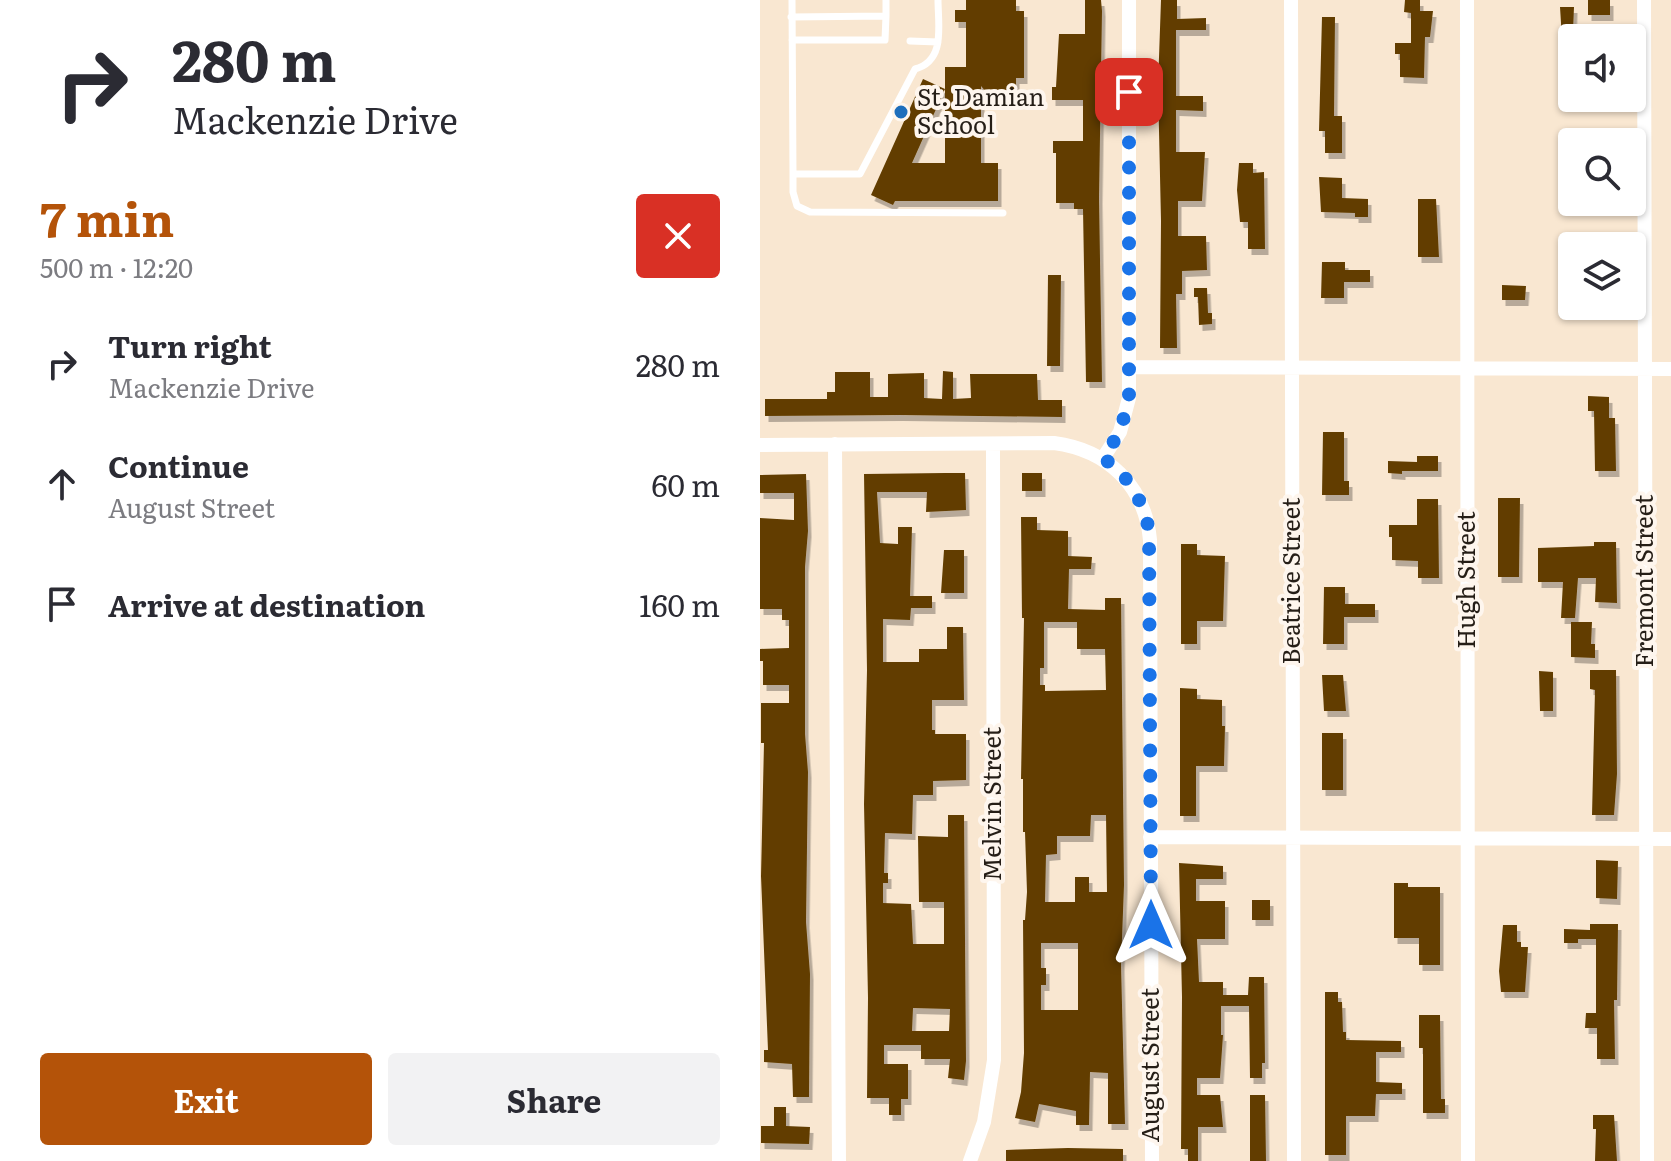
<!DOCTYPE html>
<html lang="en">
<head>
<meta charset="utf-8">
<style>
  body { margin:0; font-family:Literata,serif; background:#f2f2f3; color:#2b2b33; height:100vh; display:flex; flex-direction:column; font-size:30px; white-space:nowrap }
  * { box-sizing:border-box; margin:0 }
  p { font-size:26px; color:#7c7c81 }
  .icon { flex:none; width:44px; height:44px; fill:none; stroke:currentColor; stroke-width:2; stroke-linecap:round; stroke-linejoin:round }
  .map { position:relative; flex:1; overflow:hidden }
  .side { display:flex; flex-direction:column; background:#fff; width:760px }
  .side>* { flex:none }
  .hud { background:#fff; color:#2b2b33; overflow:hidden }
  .fabs { position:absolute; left:798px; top:24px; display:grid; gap:16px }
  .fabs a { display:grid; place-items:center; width:88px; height:88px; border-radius:8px; background:#fff; box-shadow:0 2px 6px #0004; font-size:40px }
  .pin { position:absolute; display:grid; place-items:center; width:68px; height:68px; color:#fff; margin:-34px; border-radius:16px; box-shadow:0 4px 12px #0006 }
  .me { position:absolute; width:88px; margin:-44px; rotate:0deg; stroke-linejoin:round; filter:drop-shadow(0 0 6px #0008) }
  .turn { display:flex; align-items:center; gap:28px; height:168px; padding:0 40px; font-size:36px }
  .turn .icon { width:104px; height:104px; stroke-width:2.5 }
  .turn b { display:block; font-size:56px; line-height:68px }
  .round { display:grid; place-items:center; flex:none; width:84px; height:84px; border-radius:8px; background:#f2f2f3 }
  .summary { display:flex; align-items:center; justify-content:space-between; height:136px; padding:0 40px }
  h1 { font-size:48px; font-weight:700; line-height:60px; color:#b45309 }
  .action { display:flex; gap:16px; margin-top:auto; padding:16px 40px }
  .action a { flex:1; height:92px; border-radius:8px; background:#b45309; color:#fff; font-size:32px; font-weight:700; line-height:92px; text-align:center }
  .action a+a { background:#f2f2f3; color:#2b2b33 }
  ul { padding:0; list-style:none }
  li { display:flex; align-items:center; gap:24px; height:120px; padding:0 40px }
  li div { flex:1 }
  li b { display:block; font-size:30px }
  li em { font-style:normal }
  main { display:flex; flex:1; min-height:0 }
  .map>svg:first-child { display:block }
</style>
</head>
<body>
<main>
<section class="side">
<div class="hud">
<div class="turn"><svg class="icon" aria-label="right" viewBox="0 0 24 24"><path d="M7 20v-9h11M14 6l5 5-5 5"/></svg><div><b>280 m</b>Mackenzie Drive</div></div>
</div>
<div class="summary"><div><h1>7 min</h1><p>500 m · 12:20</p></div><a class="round" style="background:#d93025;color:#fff"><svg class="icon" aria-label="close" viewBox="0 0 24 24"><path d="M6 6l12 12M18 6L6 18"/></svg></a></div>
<ul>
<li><svg class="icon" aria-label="right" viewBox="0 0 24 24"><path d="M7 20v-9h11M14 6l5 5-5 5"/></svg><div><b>Turn right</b><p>Mackenzie Drive</p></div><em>280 m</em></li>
<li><svg class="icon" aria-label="ahead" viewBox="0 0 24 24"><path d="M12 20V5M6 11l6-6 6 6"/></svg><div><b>Continue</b><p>August Street</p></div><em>60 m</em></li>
<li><svg class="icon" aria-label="arrive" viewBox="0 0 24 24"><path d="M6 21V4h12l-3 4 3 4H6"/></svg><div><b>Arrive at destination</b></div><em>160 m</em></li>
</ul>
<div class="action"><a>Exit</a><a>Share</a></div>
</section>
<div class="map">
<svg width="911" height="1161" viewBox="0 0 911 1161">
  <defs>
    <filter id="shadow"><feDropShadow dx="3.5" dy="6" stdDeviation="0" flood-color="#0004"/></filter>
  </defs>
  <rect width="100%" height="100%" fill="#f9e7d1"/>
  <path fill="#623e04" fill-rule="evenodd" filter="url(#shadow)" d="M206,0H256V11H264V78H256V103H242V92L232,99L221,86V163H238V201H135L133,205L111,195L163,79L185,89L152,163H185V67H206V22H195V10H206Z
    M325,0H341L342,11L339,198L342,382H326L323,209H314V203H296V153H293V141H323V100H292V87H296L299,34H325Z
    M401,0H417V19L446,18V30H416V96H443V111L416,110V152H445L442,201H418V236H446L447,270L422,271V294H416L417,348H400L401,221L398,86Z
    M645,0H660V11H673L670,37H665L664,78L640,77V54H635V43H651V13L644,12Z
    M828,0H850V15H828Z
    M800,7H814L812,55H803Z
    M562,17H575L574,116H582V153H565V131H559Z
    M479,163H493V173L504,172L505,249H488V222H480L477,190Z
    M559,177L582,178V198L608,199V217H595V213L561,212Z
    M658,199H676L679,257H658Z
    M562,262H585V270H610V282H584V298H561Z
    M288,275H301L300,366H287Z
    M742,285L766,286L765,300H742Z
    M434,288H447L448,313H452V324L439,325L438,297H434Z
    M183,371L193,372V399L211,398L210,374H277L278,400H302V417L140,415L5,416V399H67V392H75V372H110V397H128V374L164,373V398L182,399Z
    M828,396L849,397V418H855L856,471H835L834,411H828Z
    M563,432H584V481H589V495H562Z
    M657,456H678V471H642V474L628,473V461L657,462Z
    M185,473H205L206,510L166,512L167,492H117L120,543L138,544V527H152L150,596H172V608H151L150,620L123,619V662H159V649H187V627H203L204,700H172V730H175V734H206V780L173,781V795H153L152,834L125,833L124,873H128V883H123V903L151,904L153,944H184V902H159L158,836L188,837V815H204L206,1061L204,1080L188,1078L190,1059H161V1045H124V1064H148V1099H141V1115H129V1098H107L108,998L104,804L107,670L104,474ZM153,1008L190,1009L189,1031H152Z
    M262,473H282V491H262Z
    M46,474L48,531L45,567V734L48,772L46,922L50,974L49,1097H33L32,1064L4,1062V1050H8L1,876L4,743H1V703H29V685H3V661H0V649L29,648V620H22V609H0V518L34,520V493H0V475Z
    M738,498H760L759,577H738Z
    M657,499H678L679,578H658V561L632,560V537H629V525H657Z
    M261,517H277V530L308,531V556L332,557L331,569H309L308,609L345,610V598H361L364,885L361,965L365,1124H348V1073L330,1072L329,1125H316V1111L279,1104L275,1122L255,1118L261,1092L264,1053L263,920H265L267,892L265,832H263V779H261L264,618H262ZM284,622H317V649H345L346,690L285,691V685H280V668H284ZM331,815H346L347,892H329V877H315V902H285L286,855L297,854V836H330ZM281,943H318V1010H281V985H286V968H281Z
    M834,542H856L857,603L835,602L836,578H818L815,618H801L803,582H778V548L834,546Z
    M421,544H437V555L465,556L463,621H437V644H421Z
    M184,550H204V593H181Z
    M564,587H585V604H615V617H584V644H563Z
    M811,622H832L831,644H835V658L811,657Z
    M830,670H856L857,774L854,815H832L835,690L830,689Z
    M779,671L793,672V711H780Z
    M562,675H583L586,711H564Z
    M420,688L437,689V699L462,700V726H465L464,766H436V816H420Z
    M562,733H583V790H562Z
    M836,860L858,861L857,899L836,898Z
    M419,863L463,866V879H436V901H465V939H437L439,982H463V995H488L489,977H504L505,1063H502V1078H490L489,1006H461V1035H463L460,1078H437V1095H460L463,1127H438V1161H428V1149H421L422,997Z
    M634,883H648V887H680V965H659V938H634Z
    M492,900H510V920H492Z
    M830,924H858L857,1000H854L855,1059H837V1028H825L826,1013H836V939H818V943H804V929L830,930Z
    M743,925H757V942H761V947H768L765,992H741L739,971Z
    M565,992H578V1002H582L583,1032H586V1040L641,1041V1052H616V1082L642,1083V1094H616L615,1116H586V1155H565Z
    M659,1015H680L681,1099H685V1113H663V1048H659Z
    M490,1095H505L506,1161H490Z
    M14,1107H26V1126L50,1127L49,1144L1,1143V1126H14Z
    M833,1115H854L857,1161H835L836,1129H833Z
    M308,1148L363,1149V1161H246V1150Z"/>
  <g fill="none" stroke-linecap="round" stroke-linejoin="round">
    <path stroke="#fff" stroke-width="7" d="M32,0L33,174H100L155,69C186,61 178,25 178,0
      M31,17L126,16V0
      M32,40H125L126,16
      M150,41L178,42
      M33,174V192L37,206L50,212L243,213"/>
    <path stroke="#fff" stroke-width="14" d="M531,0L534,1161
      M707,0L708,1161
      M884,0L887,1161
      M370,367L911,369
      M75,444L79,1161
      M0,445L294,443C347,450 385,485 390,540L392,1161
      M343,458L360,432L369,398V0
      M390,837L911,839
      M210,1161L224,1122L234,1060L233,444"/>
  </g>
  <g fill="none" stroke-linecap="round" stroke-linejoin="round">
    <path stroke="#1a73e8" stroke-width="14" stroke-dasharray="0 25.2" d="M369,92V398L360,432L343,458C369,476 382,499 389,530L391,925"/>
  </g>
  <circle fill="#1d6ebc" stroke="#fef6ee" stroke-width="3" cx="141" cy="112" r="8"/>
  <g text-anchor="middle" stroke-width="8" stroke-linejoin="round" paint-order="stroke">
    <g font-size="24" fill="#251e17" stroke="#fef6ee" text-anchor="start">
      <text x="157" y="106">St. Damian<tspan x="157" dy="28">School</tspan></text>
    </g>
    <g font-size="24" fill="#251e17" stroke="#fef6ee">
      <text transform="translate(707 580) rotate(-90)" y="8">Hugh Street</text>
      <text transform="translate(532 581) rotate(-90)" y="8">Beatrice Street</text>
      <text transform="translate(885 581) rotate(-90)" y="8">Fremont Street</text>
      <text transform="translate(233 804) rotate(-90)" y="8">Melvin Street</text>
      <text transform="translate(391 1065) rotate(-90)" y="8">August Street</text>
    </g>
  </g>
</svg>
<div class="fabs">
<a><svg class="icon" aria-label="sound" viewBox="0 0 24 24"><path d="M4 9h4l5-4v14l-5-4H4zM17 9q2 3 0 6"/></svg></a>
<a><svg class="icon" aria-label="search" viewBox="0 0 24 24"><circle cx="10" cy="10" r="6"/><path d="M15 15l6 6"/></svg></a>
<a><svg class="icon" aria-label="layers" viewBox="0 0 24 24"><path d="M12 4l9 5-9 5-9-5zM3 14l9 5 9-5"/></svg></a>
</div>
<div class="pin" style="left:369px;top:92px;background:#d93025"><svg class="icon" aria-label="arrive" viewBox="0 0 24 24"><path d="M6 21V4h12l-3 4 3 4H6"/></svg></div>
<svg class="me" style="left:391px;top:925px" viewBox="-20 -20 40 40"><path d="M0-17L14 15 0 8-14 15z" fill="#1a73e8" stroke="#fff" stroke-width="4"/></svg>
</div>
</main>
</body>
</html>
